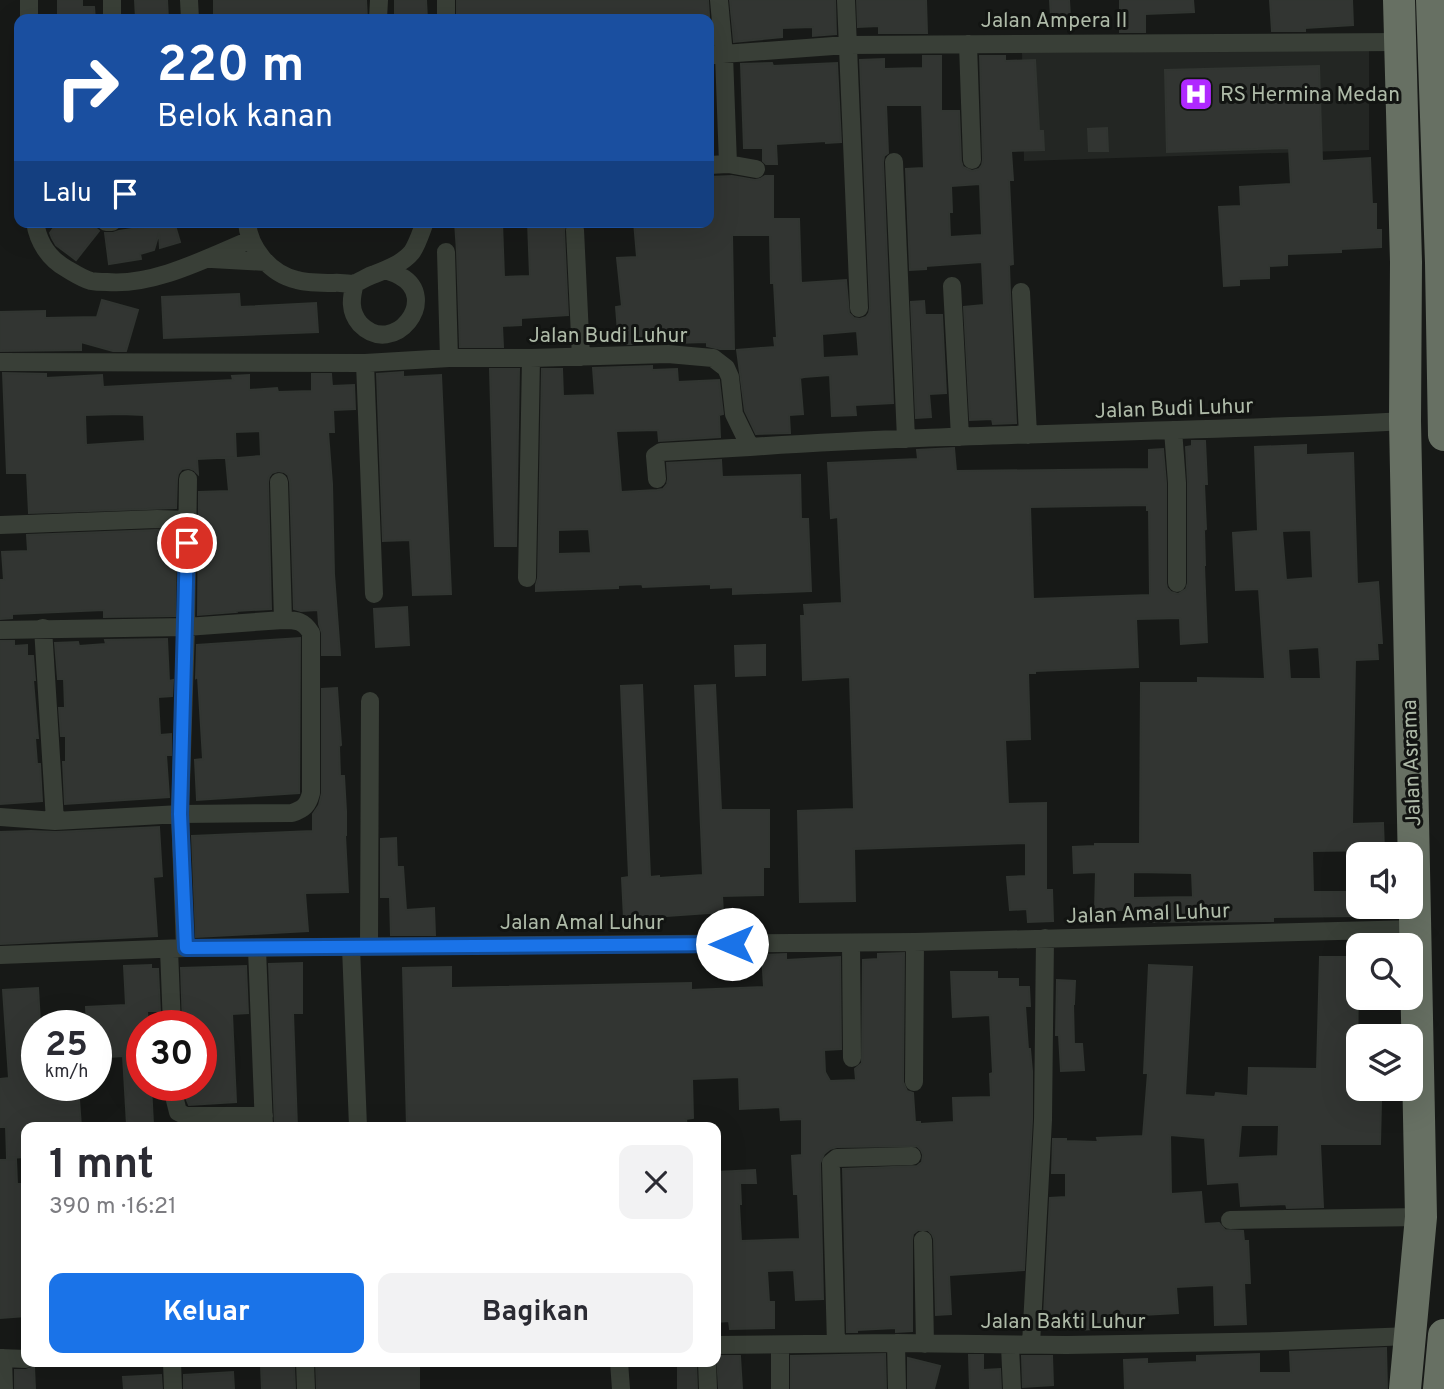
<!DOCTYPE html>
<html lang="id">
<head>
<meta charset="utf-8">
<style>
  body { margin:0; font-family:Overpass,sans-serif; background:#f2f2f3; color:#2b2b33; height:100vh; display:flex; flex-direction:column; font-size:26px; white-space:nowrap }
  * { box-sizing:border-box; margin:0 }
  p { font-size:23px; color:#7c7c81 }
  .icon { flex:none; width:38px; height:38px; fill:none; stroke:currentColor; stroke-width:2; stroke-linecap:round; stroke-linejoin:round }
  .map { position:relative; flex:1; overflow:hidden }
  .details { position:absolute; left:21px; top:1122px; width:700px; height:245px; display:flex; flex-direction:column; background:#fff; border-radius:14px; box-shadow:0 7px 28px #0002 }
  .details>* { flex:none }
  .hud { position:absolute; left:14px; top:14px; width:700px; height:214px; border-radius:14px; box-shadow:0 7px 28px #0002; background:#1a4fa0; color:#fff; overflow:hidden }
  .tools { position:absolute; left:1346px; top:842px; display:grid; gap:14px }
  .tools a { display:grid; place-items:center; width:77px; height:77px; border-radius:14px; background:#fff; box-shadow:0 7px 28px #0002; font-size:35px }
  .speed { position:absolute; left:21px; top:1010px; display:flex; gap:14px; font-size:35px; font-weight:700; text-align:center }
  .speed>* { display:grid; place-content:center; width:91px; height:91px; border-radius:50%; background:#fff; box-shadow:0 7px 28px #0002; line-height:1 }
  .speed small { font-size:18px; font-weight:400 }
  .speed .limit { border:10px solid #d22; background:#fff; color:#111 }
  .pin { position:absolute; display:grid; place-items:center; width:60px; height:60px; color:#fff; margin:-30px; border:4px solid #fff; border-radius:50%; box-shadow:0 2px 7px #0007 }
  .me { position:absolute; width:77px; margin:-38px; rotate:270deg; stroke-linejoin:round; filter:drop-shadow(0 0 5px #0008) }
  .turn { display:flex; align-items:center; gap:24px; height:147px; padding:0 28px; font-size:32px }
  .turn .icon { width:91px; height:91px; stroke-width:2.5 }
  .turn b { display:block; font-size:49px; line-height:60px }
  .then { display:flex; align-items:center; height:66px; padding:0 28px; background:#0003; gap:14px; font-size:26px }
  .round { display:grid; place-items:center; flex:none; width:74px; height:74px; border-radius:14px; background:#f2f2f3 }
  .overview { display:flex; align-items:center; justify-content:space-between; height:119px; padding:0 28px }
  h1 { font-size:42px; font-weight:700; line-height:52px }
  .cta { display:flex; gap:14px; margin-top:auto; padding:14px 28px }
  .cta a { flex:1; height:80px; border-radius:14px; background:#1a73e8; color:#fff; font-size:28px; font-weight:700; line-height:80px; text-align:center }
  .cta a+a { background:#f2f2f3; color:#2b2b33 }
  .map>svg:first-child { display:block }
</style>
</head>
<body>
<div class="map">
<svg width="1444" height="1389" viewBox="0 0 1444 1389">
  <rect width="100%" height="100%" fill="#171917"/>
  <path fill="#232623" d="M1369,50V150L1024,161L1022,53Z"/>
  <path fill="#323532" stroke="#313531" stroke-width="2" fill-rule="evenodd" d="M58,0H82V7H94L95,19H58Z
    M135,0H167L168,19H136Z
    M214,0H366L367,19H214Z
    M395,0H426L427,19H395Z
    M457,0H708L710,32H709V19H457Z
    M730,0H835L836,34L813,36V27L782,28V37L734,42Z
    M857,0H926L927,33H879V26L858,27Z
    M1050,0H1069L1070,17L1051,18Z
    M1120,0H1193L1194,12L1145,14V32H1120Z
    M1270,0H1352L1353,25L1305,28V31H1272Z
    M923,56H941V111H959L961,161L963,167L972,171L979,169L982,165L983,160L980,56H1005V61L1035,60L1039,131H1043L1044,150L1011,151L1013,180H1009L1013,264L1009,265L1010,293L1016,423L993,424L992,419L970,420L964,307L984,305L982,262L926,266V269L910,270L906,169L924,168L922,105H886L888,153L884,156L883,162L893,403L855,405L856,415L832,416L830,375L804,377L800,378L803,414L789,415L790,433L756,434L745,411L737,350L775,347L774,338H777L774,283H771L770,235H732L734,349H720L707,346V342L673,343V338L633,340L634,344H619L616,307L622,306L617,258L637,257L634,222H709V177L732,176L755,180L760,179L765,176H773V219H799L801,283L846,280L849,313L854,318L860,319L866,317L869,313L870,308L860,60L884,59V69L923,68ZM980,184L982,235L950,237L949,212H952L951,186ZM857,331L859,356L823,358L822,334Z
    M772,63L773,66L837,63L841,142L826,143V141L776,144L777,164H766L763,161V148H744L741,64Z
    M1319,66L1322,161L1370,158L1372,204H1376V230H1381V247L1341,249V252L1287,254V265L1269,266V278L1239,279V285L1224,286L1219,207L1241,206L1240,187L1291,184L1289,148L1167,152L1165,70Z
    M1107,128L1108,151H1089L1088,129Z
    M58,222H88L99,231L76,260L56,245L52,238L50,233Z
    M143,222H174L180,242L160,248L159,233L154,250L140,254L141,259L109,264L105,233H113L119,231L144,227Z
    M455,222H502L504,277L530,276L528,222H566L564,231L568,315L521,318V325L502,326L503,347H460L457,252Z
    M239,294L240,307L316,303L318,332L164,338L162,297Z
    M102,300L138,310L126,351H113L81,342V350L0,351V312L45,311V318L97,317Z
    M924,301L925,315H942L946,393L929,394L931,417L916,418L911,302Z
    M652,366V370L677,369L678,382L719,380L723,414L719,415L720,437L659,441L658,430L616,431L621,492L657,490L663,489L667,484L668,479L667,463L721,460L722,477L800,475L801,519H808L811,591L733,594V587L711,588V584L643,587L642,584L618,585V588L536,591V585L538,578L542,369H562L563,396L595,395L593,368ZM589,529L591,553L558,554V530Z
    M490,369H519L516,546H495Z
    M403,372V377L441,375L451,594L413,595L410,540L383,541L377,374Z
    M3,373L46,374V378L102,375L103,387L233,380L232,376L249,375V390L277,388L278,392L312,391V374H331L332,386L354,385L355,409L333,410L334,432H328L332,484L334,574L340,655H322V633L319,624L318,610L301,611L294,609L290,482L288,475L284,472L278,471L272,473L269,477L268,482L271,609L235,611L236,612L198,615L199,492L229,491L226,459L261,456L260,431L235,432L236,457L197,459L198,474L194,470L189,468L182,469L178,474L177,479L176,508L29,513L27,473H7ZM121,414L144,415L145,441L86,445L85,415Z
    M1192,441H1205L1207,484H1204L1206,529L1204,530L1205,565H1204L1207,642L1181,644L1180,618L1136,619L1138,667L1035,671V673H1028L1030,739L1005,740L1008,804L1046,803V890H1052L1053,921L1028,922L1027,909L1010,910L1007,877L1026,876V843L854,849L855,901L800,902L798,811L854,809L850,677L803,680L801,616H805L804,605L842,603L838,517L831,518L828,463L918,459L917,450L954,448L956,471L1149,469V450L1163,449L1166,483V583L1167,588L1171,592L1178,594L1186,589L1188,583V483L1186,447L1192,446ZM1147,505V510H1149L1150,595L1033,599L1030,507Z
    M1306,445V455L1353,453L1357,584L1378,582L1382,643H1377L1378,659L1355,660L1352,824L1383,823L1384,850L1312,851L1313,892H1358V916L1273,917V921L1141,922V910H1095L1096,872L1074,873L1073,847L1095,846V844H1140L1141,683H1198V678L1265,679L1259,589L1236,590L1233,533L1258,531L1255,447ZM1311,530L1313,578L1286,580L1282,531ZM1319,647L1321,679H1290L1288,649ZM1133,872L1192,873L1193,897L1133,898Z
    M157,530L173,531L174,551H176L175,616L104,617V610L12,614V618L0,619V580H4L2,552L28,551L27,535Z
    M407,607L409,645L376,647L374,609Z
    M300,638L299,793L197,800L195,760L203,759L198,677L196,678L197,645Z
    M167,639L169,681L173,680L172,696L158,697L160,735L171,734V755H166L169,797L65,804L63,762H66V736H61L59,708H65L64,679H58L55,643L78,642L79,646L106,644L105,640Z
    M0,641H14V646L27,645V656H33L35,680H33L38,738H35L37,764H40L42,801L0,804Z
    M765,645V675L736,676L735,646Z
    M642,685L650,877L659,876V878L703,875L695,686L715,685L721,810H769V867H763V895L722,896L723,912L624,919L622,878L629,877L621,686Z
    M337,688L341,745L339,746L340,776H344L346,811V835H345L348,892L305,893L308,931L196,937L192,836L313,831V814L319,805L322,793V689Z
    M159,827L162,876L153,877L157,936L0,944V832L31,831L56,832Z
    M396,838L397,867H403L406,910L434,908L435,935H391L390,897H381V839Z
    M904,953L903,1082L907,1091L913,1093L915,1122H920V1124L954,1122L953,1098L991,1097L990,1074L993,1073L990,1015L953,1017L951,972H997V979H1018V987H1029L1030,1006H1025L1028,1049H1030L1032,1071V1120L1024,1270L949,1275L951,1314L936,1315L934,1239L932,1234L928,1230H918L913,1234L912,1240V1331L896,1332V1328L857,1330V1332H847L843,1169L917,1166L922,1162L923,1155L921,1150L917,1146L837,1147L830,1149L824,1154L820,1163L823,1299L796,1300L794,1270L767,1271L769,1302H774V1328L730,1329L729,1321L716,1322V1172L755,1170L756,1183H740L741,1204H739L741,1241L800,1239L798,1194H794L792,1156L802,1155V1119L781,1120L780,1107L740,1109L739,1077L692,1079L693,1118L686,1119L687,1127H571V1121L486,1123V1127H407L403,968L451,967V988L691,983V990L764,987L762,955L786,954V960L840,957L841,1049L824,1050L825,1072L830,1081L856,1080L855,1069L862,1063L863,960L878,959V954Z
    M1320,957H1358L1357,1102H1381L1380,1144H1320L1323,1207L1287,1208L1286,1204L1241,1206L1239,1182L1208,1184L1205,1138L1170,1135L1171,1194L1201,1192L1204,1224L1219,1223L1225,1230L1243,1231L1244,1241H1248L1250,1283H1244L1246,1324L1215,1325L1214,1285L1176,1287L1178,1313L1141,1315L1142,1324L1104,1326V1328L1080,1330L1079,1313L1044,1314L1050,1198L1066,1197V1173H1052L1053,1139H1066V1141L1098,1142L1097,1138L1143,1136L1148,1073H1144L1149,965L1192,967L1185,1095L1215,1097L1216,1093L1248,1096L1249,1068L1317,1069ZM1241,1125H1279L1278,1156L1238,1158Z
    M302,963V1013H293L297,1127H275L269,964Z
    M151,965V969H158L160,1011H147L148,1026H142V1085H151L153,1124L127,1125L123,1056L96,1058V1026H87L86,1007L126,1005L124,966Z
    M246,966L248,1013L232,1014L236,1102L189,1105L186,1098L185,1085H201V1026H183L181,968Z
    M1057,980L1075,981L1074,1004H1073L1074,1044H1082L1084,1070L1061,1071L1059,1035H1056Z
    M38,988L40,1022H37V1085H78L81,1127H26V1157L7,1158L6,1127H0V1079L9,1078L3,990Z
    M16,1159L17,1184H26V1316L0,1318V1160Z
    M1386,1348L1387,1389H1125L1124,1360L1147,1359V1364L1197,1362V1356L1259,1354V1373H1291L1290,1352Z
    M885,1354L886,1389H791V1356Z
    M969,1355H983V1370L1000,1369L1001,1389H970Z
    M717,1356H740L742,1389H719Z
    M1022,1356H1052L1053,1385L1023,1387Z
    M908,1358L940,1366L934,1389H908Z
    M339,1362H366V1368H419V1389H317L316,1363Z
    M678,1362H696L697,1389H678Z
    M261,1366H294L295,1389H262Z
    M34,1367L35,1389H15V1370H26Z
    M233,1372L234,1389H184V1375Z
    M161,1375L162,1389H124L123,1377Z"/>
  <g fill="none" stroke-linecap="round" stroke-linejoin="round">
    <path stroke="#393f37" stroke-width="18" d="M29,0V19
      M189,0L190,19
      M446,0V19
      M719,0L724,55L728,164
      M846,0L859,308
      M112,19V0
      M378,19L379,0
      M968,44L972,160
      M709,55L847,45L1400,42
      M894,162L906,439
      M709,165L728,164L756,169
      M35,222C38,242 49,259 67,269C74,273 83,279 91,281C96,282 102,282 107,282C154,286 207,258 250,240
      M106,222H112
      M247,222C249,248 270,274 297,280C308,283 322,283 334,283C340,282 350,285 356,283C361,281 368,276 375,274C388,269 403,263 412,252C418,243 421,232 425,222
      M575,230L581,357
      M446,252L449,358
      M212,259L266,262
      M355,283C351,298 349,311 360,324C394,359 441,298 400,276C395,273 390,272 385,270
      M952,286L960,437
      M1021,292L1028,435
      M0,362L365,363L449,358H531L668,354L713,358L726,368L730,377L734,414L750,447C968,432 1186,433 1405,421
      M365,363L374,594
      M1173,430L1177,483V583
      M657,479L655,456L661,452L750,447
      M279,482L283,620
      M0,525L157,519L188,520
      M527,578L531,358
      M43,628L55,821
      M0,630L186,627L283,620C297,620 304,621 311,633V793C308,805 304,809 292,813L180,814L55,821L0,817
      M851,943L852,1058
      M369,946L370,701
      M351,947L358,1127
      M185,948L180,814L186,627L188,479
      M169,949L172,1026
      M257,949L264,1127
      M0,955L185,948L915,942L1416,929
      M914,1082L915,942
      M174,1085L175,1100L178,1112L186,1116H264
      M1230,1220L1421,1217
      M923,1240L925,1344
      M896,1343L897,1389
      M836,1344L831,1163L837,1158L912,1156
      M1031,1344L1043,1120L1045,938
      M716,1345L896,1343L1067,1345L1279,1341L1411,1336
      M780,1345V1389
      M1010,1346L1012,1389
      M0,1358L26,1359
      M3,1358L4,1389
      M172,1362L173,1389
      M305,1362L306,1389
      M619,1362L621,1389
      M707,1362L708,1389"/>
    <path stroke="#677063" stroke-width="32" d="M1399,0L1406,262L1405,421L1421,1217L1405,1389
      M1432,0L1441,263L1444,435
      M1439,1389L1444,1335"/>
  </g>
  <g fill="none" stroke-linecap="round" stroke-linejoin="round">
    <g stroke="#114b97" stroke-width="18">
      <path id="route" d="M187,543L180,814L186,948L732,944"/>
    </g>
    <use href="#route" stroke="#1a73e8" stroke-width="12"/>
  </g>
  <defs>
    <g id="hospital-square" transform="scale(1.75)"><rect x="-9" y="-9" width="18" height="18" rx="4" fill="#b029ff" stroke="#121412"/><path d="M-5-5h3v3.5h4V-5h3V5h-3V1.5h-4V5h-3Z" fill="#fff"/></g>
  </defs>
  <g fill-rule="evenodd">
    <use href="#hospital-square" x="1196" y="94"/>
  </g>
  <g text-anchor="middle" stroke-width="6" stroke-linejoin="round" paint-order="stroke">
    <g font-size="21" fill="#aebaa8" stroke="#121412">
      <text x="1054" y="27">Jalan Ampera II</text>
      <text x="608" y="342">Jalan Budi Luhur</text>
      <text transform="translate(1174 408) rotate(-2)" y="7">Jalan Budi Luhur</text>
      <text transform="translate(1411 763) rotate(-92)" y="7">Jalan Asrama</text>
      <text transform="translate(1148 913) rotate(-2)" y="7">Jalan Amal Luhur</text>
      <text x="582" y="929">Jalan Amal Luhur</text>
      <text x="1063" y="1328">Jalan Bakti Luhur</text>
    </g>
    <g font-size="21" fill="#aebaa8" stroke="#121412" text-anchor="start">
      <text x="1220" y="101">RS Hermina Medan</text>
    </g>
  </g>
</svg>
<div class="tools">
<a><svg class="icon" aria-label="sound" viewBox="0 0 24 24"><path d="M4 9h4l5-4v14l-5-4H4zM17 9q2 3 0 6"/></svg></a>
<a><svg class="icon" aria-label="search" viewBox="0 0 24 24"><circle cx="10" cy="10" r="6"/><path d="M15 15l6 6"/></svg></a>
<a><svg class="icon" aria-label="layers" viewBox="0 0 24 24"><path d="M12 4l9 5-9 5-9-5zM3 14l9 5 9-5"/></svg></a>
</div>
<div class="speed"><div>25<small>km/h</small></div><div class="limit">30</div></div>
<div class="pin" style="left:187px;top:543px;background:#d93025"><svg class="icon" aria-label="arrive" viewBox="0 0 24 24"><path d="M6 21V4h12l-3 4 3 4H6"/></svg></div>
<svg class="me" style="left:732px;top:944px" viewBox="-20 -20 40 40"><circle r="19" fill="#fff"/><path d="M0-13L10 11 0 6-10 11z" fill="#1a73e8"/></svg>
<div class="hud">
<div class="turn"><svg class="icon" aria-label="right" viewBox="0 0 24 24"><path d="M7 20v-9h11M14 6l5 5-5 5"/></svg><div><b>220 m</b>Belok kanan</div></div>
<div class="then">Lalu<svg class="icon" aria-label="arrive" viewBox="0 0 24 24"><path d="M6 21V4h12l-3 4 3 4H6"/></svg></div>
</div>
<section class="details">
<div class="overview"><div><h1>1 mnt</h1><p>390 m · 16:21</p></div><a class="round"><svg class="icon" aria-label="close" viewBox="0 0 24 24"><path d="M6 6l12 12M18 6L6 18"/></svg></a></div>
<div class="cta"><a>Keluar</a><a>Bagikan</a></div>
</section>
</div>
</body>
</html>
